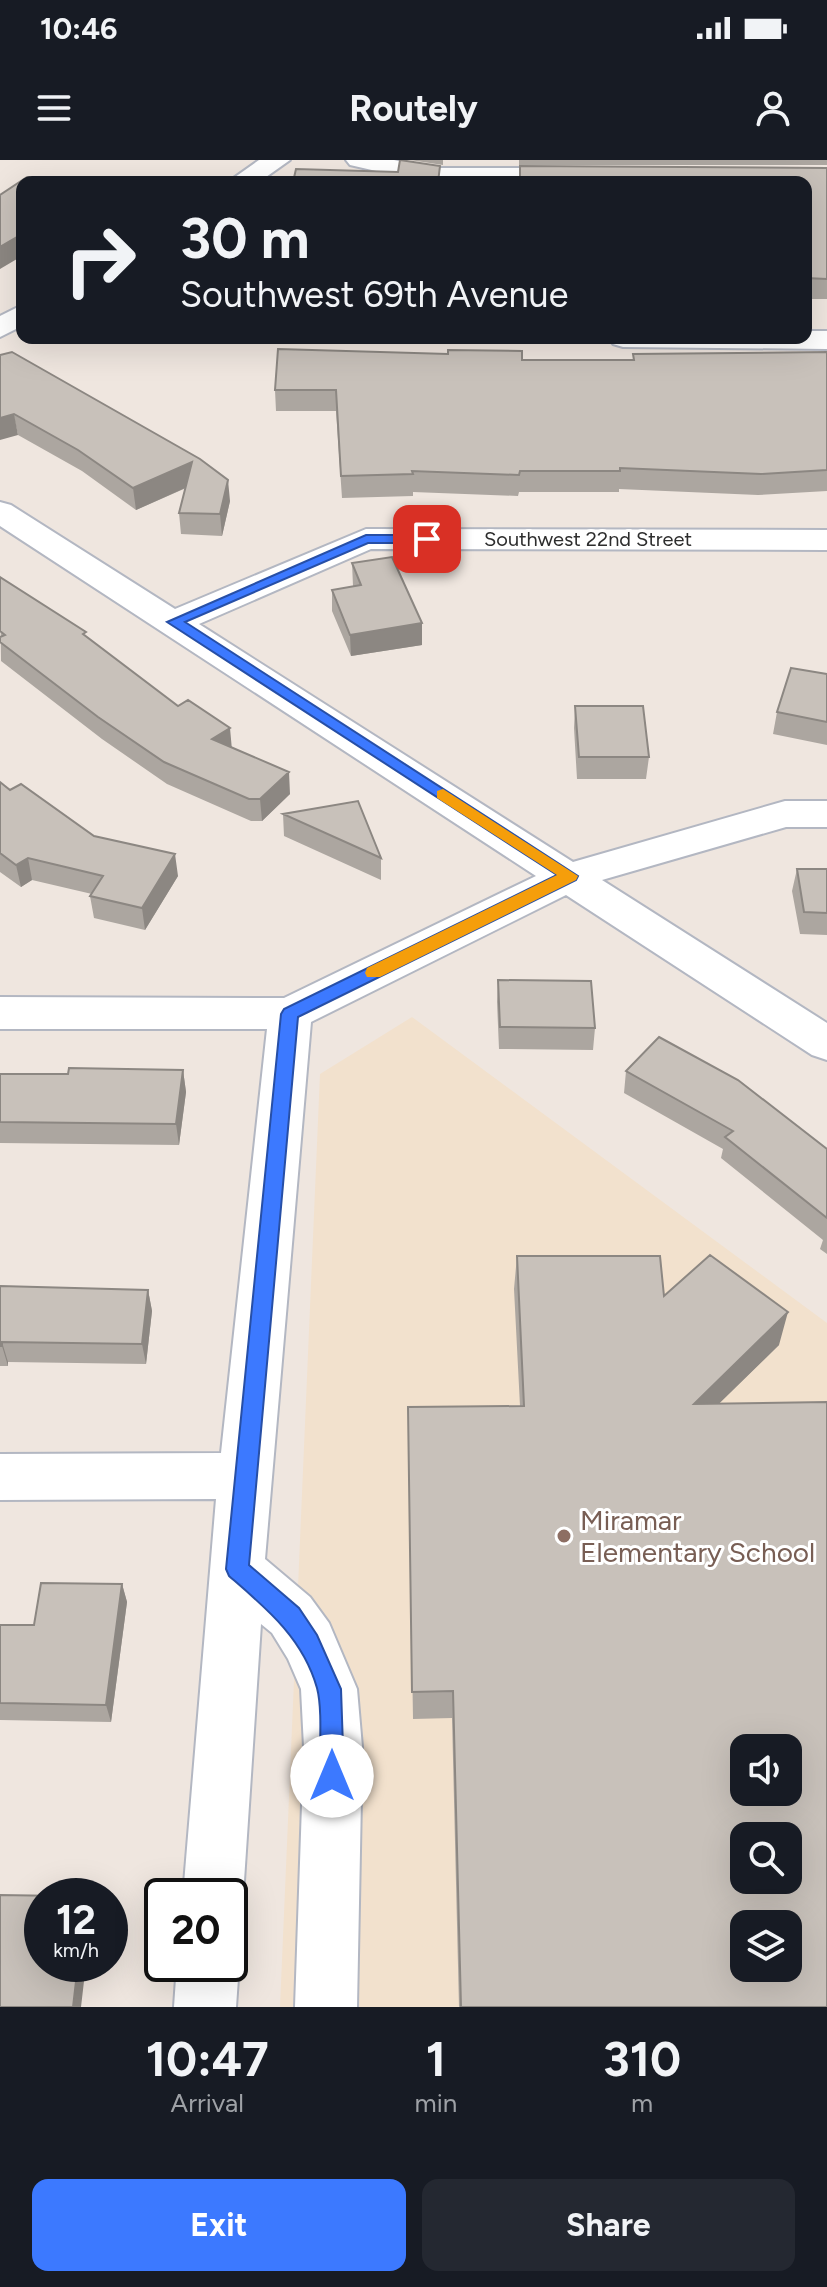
<!DOCTYPE html>
<html lang="en">
<head>
<meta charset="utf-8">
<style>
  body { margin:0; font-family:Figtree,sans-serif; background:#242831; color:#f1f3f6; height:100vh; display:flex; flex-direction:column; font-size:30px; white-space:nowrap }
  * { box-sizing:border-box; margin:0 }
  p { font-size:26px; color:#9ea1a6 }
  .icon { flex:none; width:44px; height:44px; fill:none; stroke:currentColor; stroke-width:2; stroke-linecap:round; stroke-linejoin:round }
  .map { position:relative; height:1847px; overflow:hidden }
  .side { display:flex; flex-direction:column; background:#171b24; flex:1 }
  .side>* { flex:none }
  .top-card { position:absolute; left:16px; top:16px; width:796px; height:168px; border-radius:16px; box-shadow:0 8px 32px #0002; background:#171b24; color:#f1f3f6; overflow:hidden }
  .fabs { position:absolute; left:730px; top:1574px; display:grid; gap:16px }
  .fabs a { display:grid; place-items:center; width:72px; height:72px; border-radius:16px; background:#171b24; box-shadow:0 8px 32px #0002; font-size:40px }
  .speed { position:absolute; left:24px; top:1718px; display:flex; gap:16px; font-size:40px; font-weight:700; text-align:center }
  .speed>* { display:grid; place-content:center; width:104px; height:104px; border-radius:50%; background:#171b24; box-shadow:0 8px 32px #0002; line-height:1 }
  .speed small { font-size:20px; font-weight:400 }
  .speed .limit { border:4px solid #111; border-radius:12px; background:#fff; color:#111 }
  .pin { position:absolute; display:grid; place-items:center; width:68px; height:68px; color:#fff; margin:-34px; border-radius:16px; box-shadow:0 4px 12px #0006 }
  .me { position:absolute; width:88px; margin:-44px; rotate:0deg; stroke-linejoin:round; filter:drop-shadow(0 0 6px #0008) }
  .turn { display:flex; align-items:center; gap:28px; height:168px; padding:0 32px; font-size:36px }
  .turn .icon { width:104px; height:104px; stroke-width:2.5 }
  .turn b { display:block; font-size:56px; line-height:68px }
  .eta { display:flex; justify-content:space-evenly; align-items:center; height:136px; text-align:center }
  .eta b { font-size:48px; font-weight:700; line-height:56px }
  .button { display:flex; gap:16px; margin-top:auto; padding:16px 32px }
  .button a { flex:1; height:92px; border-radius:16px; background:#3c79ff; color:#fff; font-size:32px; font-weight:700; line-height:92px; text-align:center }
  .button a+a { background:#242831; color:#f1f3f6 }
  .status { display:flex; justify-content:space-between; align-items:center; height:56px; padding:0 40px; background:#171b24; direction:ltr }
  .status svg { height:22px; fill:currentColor }
  header { display:flex; justify-content:space-between; align-items:center; height:104px; padding:0 32px; background:#171b24; font-size:36px; font-weight:700 }
  .map>svg:first-child { display:block }
</style>
</head>
<body>
<div class="status"><b>10:46</b><svg viewBox="0 0 49 12"><path d="M0 12V9h3v3zM5 12V6h3v6zM10 12V3h3v9zM15 12V0h3v12zM26 1h20v11H26zM47 4h2v5h-2z"/></svg></div>
<header><svg class="icon" aria-label="menu" viewBox="0 0 24 24"><path d="M4 6h16M4 12h16M4 18h16"/></svg>Routely<svg class="icon" aria-label="person" viewBox="0 0 24 24"><circle cx="12" cy="8" r="4"/><path d="M4 21q1-7 8-7t8 7"/></svg></header>
<div class="map">
<svg width="827" height="1847" viewBox="0 0 827 1847">
  <rect width="100%" height="100%" fill="#efe6df"/>
  <path fill="#f2e1cd" fill-rule="evenodd" d="M412,857L827,1163V1847H280L320,914ZM744,1588H788V1632H744ZM744,1676H788V1720H744ZM744,1764H788V1808H744Z"/>
  <g fill="none" stroke-linecap="round" stroke-linejoin="round">
    <g stroke="#b3b7c2" stroke-width="4">
      <path id="minor" d="M259,0H290L259,22H228Z
        M346,0H394L432,8H581L590,11L594,16L588,22H424L350,5Z
        M22,145V166L0,177V156Z
        M806,171H827V189L623,187L613,184L609,178H806Z
        M0,342L11,345L175,449L366,369L827,370V390L371,389L199,464L573,702L785,641H827V667H786L602,720L827,863V900L812,895L566,735L311,862L265,1399L310,1437L329,1463L357,1529L362,1587L357,1847H295L304,1587L301,1529L288,1499L272,1473L261,1464L243,1736L234,1757L230,1759V1736H183L216,1339L0,1340V1294L221,1293L267,869H0V837L284,838L536,716L0,366Z
        M230,1782L239,1804L236,1847H174L177,1804H230Z"/>
    </g>
    <use href="#minor" fill="#fff" fill-rule="evenodd"/>
  </g>
  <path fill="#aca6a0" d="M410,0H443V5Z
    M519,0H827V5H519Z
    M520,6L827,8V139H806V22H519Z
    M827,192V331L758,335L619,329V332H519L518,336L413,332V336L342,338L336,251H276L275,230L522,200H633V194Z
    M0,195L230,341L222,376L181,374L179,353L186,328L136,350L82,311L18,275Z
    M352,403L422,463V485L351,496L332,451V430L353,426Z
    M0,417L86,477L232,587L290,634L262,661H251L167,624L102,579L1,501Z
    M827,514V585L773,574L777,552Z
    M575,546L649,597L646,619H577L574,568Z
    M0,622L10,630L94,676L178,716L145,770L94,758L90,736L92,734L32,720L21,727L0,712Z
    M283,654L381,698V720L284,676Z
    M797,709H827V775L800,774L792,731Z
    M498,820L595,868L593,890L499,889L497,842Z
    M183,910L186,932L179,985L0,983V914H68Z
    M626,911L827,989V1094L820,1089L823,1080L721,998L723,989L624,933Z
    M517,1096L664,1136L779,1185L719,1243L827,1847H459L452,1558L413,1559L408,1247L520,1246L514,1129Z
    M0,1126L148,1130L152,1151L146,1204L8,1202V1206H0Z
    M122,1424L127,1442L111,1562L0,1560V1465H34Z"/>
  <path fill="#8c8782" d="M22,74V96L0,109V87Z
    M14,254L18,275L0,280V258Z
    M192,302L194,324L136,350L133,328Z
    M228,320L230,341L222,376L220,354Z
    M422,463V485L351,496L350,475Z
    M230,568L232,590L212,579Z
    M289,612L290,634L262,661L260,639Z
    M175,694L178,716L145,770L142,748Z
    M28,698L32,720L21,727L16,705Z
    M183,910L186,932L179,985L176,964Z
    M148,1130L152,1151L146,1204L142,1184Z
    M788,1152L779,1185L687,1275L694,1244Z
    M2,1182L8,1202V1206L2,1186Z
    M122,1424L127,1442L111,1562L106,1545Z
    M78,1804H86L81,1847H73Z"/>
  <path fill="#c8c1ba" stroke="#8c8782" stroke-width="2" fill-rule="evenodd" d="M400,0L440,6L438,22H293L296,9L398,12Z
    M520,6L827,8V119L806,118V22H520Z
    M27,17L47,22H22V74L0,87V35Z
    M278,189L448,194V190L522,191V200H634L633,194L827,192V310L761,314L620,308V311H520L519,315L412,311L413,314L341,316L336,230H275Z
    M12,192L200,299L228,320L220,354L179,353L192,302L133,328L78,290L14,254L0,258V195Z
    M392,397L422,463L350,475L332,430L361,425L352,403Z
    M0,417L86,472L83,474L178,546L188,540L230,568L212,579L289,612L260,639H249L164,602L98,557L0,482V477L5,475L0,471Z
    M791,508L827,514V562L777,552Z
    M575,546H643L649,597H579Z
    M0,622L10,630L21,624L94,676L175,694L142,748L90,736L103,716L28,698L16,705L0,693Z
    M358,641L381,698L283,654Z
    M797,709H827V753L804,752Z
    M498,820L591,821L595,868L500,867Z
    M659,877L738,920L827,989V1058L725,977L733,971L626,911Z
    M69,908L183,910L176,964L0,962V914H68Z
    M710,1095L788,1152L694,1244L827,1242V1847H461L453,1531L412,1532L408,1247L524,1246L517,1096H660L664,1136ZM744,1588H788V1632H744ZM744,1676H788V1720H744ZM744,1764H788V1808H744Z
    M0,1126L148,1130L142,1184L2,1182V1186H0Z
    M41,1423L122,1424L106,1545L0,1543V1465H34Z
    M0,1735L62,1736H42V1804H78L73,1847H0Z"/>
  <path fill="#3c79ff" stroke="#274fa6" stroke-width="2" d="M366,375H427L434,379L427,383H368L185,462L578,716L576,720L298,857L249,1405L299,1448L317,1475L341,1529L344,1616L341,1624L332,1628L324,1624L320,1616C319,1590 323,1551 317,1528C303,1478 266,1448 229,1416L226,1409L281,854L284,849L557,715L167,462Z"/>
  <path fill="#f59e0b" d="M443,629L578,716L576,720L380,817H367L365,813L367,808L557,715L437,638V631Z"/>
  <circle fill="#8d6e63" stroke="#fff" stroke-width="3" cx="564" cy="1376" r="8"/>
  <g text-anchor="middle" stroke-width="6" stroke-linejoin="round" paint-order="stroke">
    <g font-size="20" fill="#2d2d2d" stroke="#fff">
      <text x="588" y="386">Southwest 22nd Street</text>
    </g>
    <g font-size="28" fill="#785e54" stroke="#fff" text-anchor="start">
      <text x="580" y="1370">Miramar<tspan x="580" dy="32">Elementary School</tspan></text>
    </g>
  </g>
</svg>
<div class="fabs">
<a><svg class="icon" aria-label="sound" viewBox="0 0 24 24"><path d="M4 9h4l5-4v14l-5-4H4zM17 9q2 3 0 6"/></svg></a>
<a><svg class="icon" aria-label="search" viewBox="0 0 24 24"><circle cx="10" cy="10" r="6"/><path d="M15 15l6 6"/></svg></a>
<a><svg class="icon" aria-label="layers" viewBox="0 0 24 24"><path d="M12 4l9 5-9 5-9-5zM3 14l9 5 9-5"/></svg></a>
</div>
<div class="speed"><div>12<small>km/h</small></div><div class="limit">20</div></div>
<div class="pin" style="left:427px;top:379px;background:#d93025"><svg class="icon" aria-label="arrive" viewBox="0 0 24 24"><path d="M6 21V4h12l-3 4 3 4H6"/></svg></div>
<svg class="me" style="left:332px;top:1616px" viewBox="-20 -20 40 40"><circle r="19" fill="#fff"/><path d="M0-13L10 11 0 6-10 11z" fill="#3c79ff"/></svg>
<div class="top-card">
<div class="turn"><svg class="icon" aria-label="right" viewBox="0 0 24 24"><path d="M7 20v-9h11M14 6l5 5-5 5"/></svg><div><b>30 m</b>Southwest 69th Avenue</div></div>
</div>
</div>
<section class="side">
<div class="eta">
<div><b>10:47</b><p>Arrival</p></div>
<div><b>1</b><p>min</p></div>
<div><b>310</b><p>m</p></div>
</div>
<div class="button"><a>Exit</a><a>Share</a></div>
</section>
</body>
</html>
